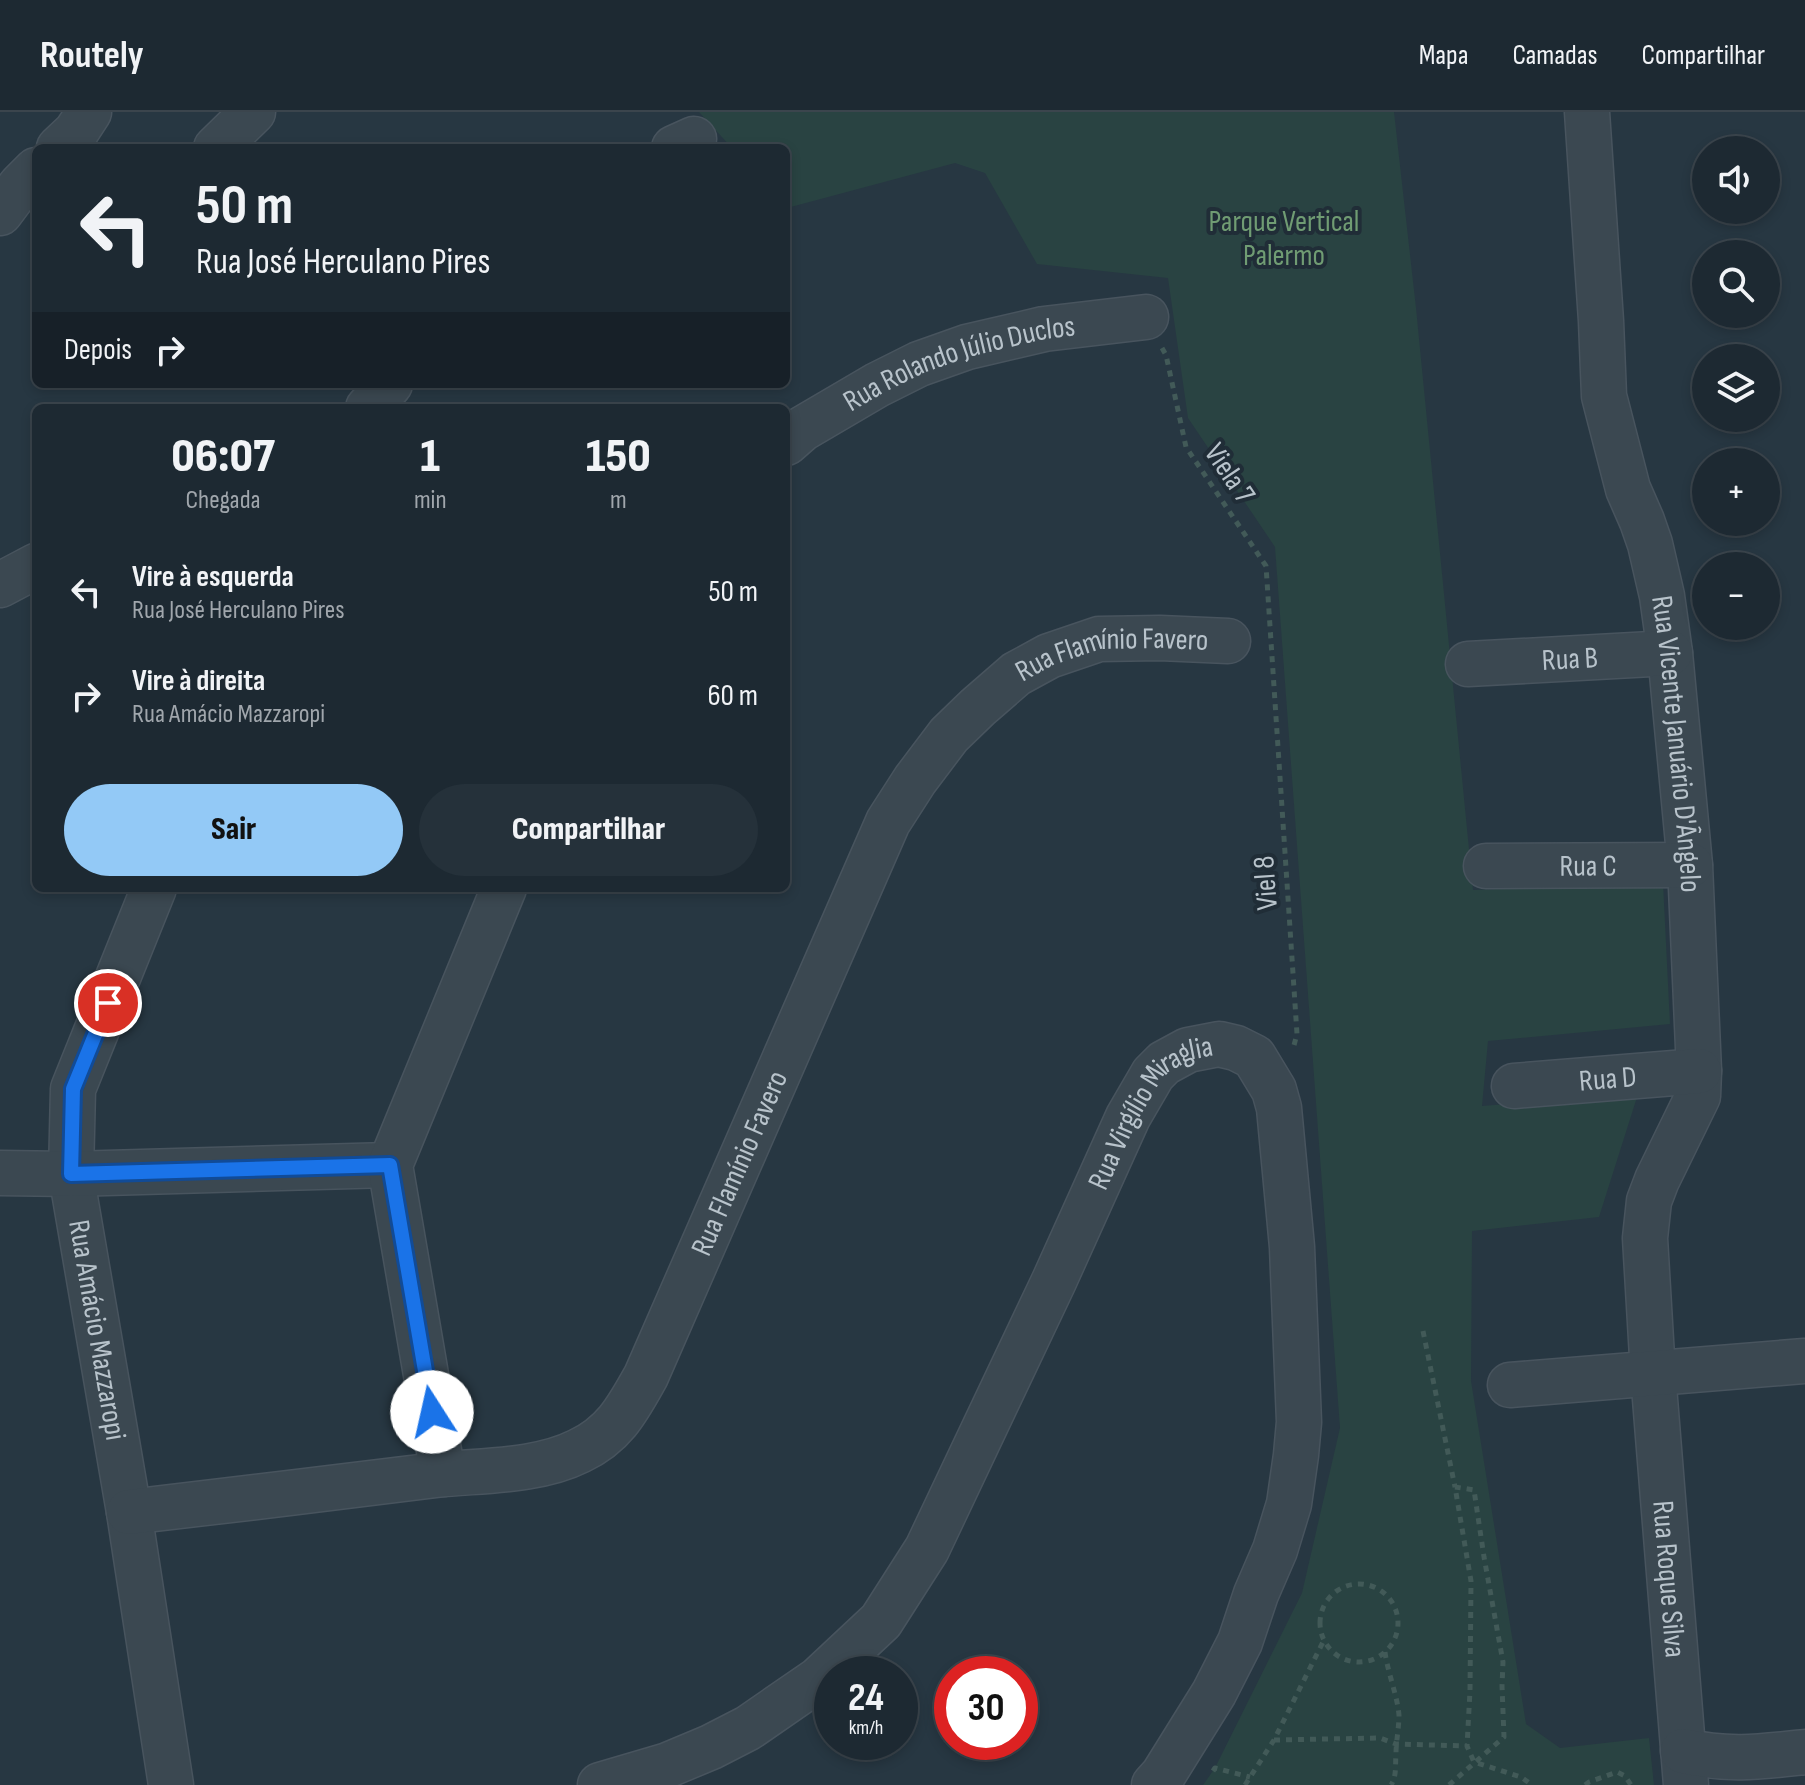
<!DOCTYPE html>
<html lang="pt">
<head>
<meta charset="utf-8">
<style>
  body { margin:0; font-family:"Sofia Sans Condensed",sans-serif; background:#25313a; color:#f1f3f6; height:100vh; display:flex; flex-direction:column; font-size:30px; white-space:nowrap }
  * { box-sizing:border-box; margin:0 }
  p { font-size:26px; color:#a0a6ac }
  .icon { flex:none; width:44px; height:44px; fill:none; stroke:currentColor; stroke-width:2; stroke-linecap:round; stroke-linejoin:round }
  .map { position:relative; flex:1; overflow:hidden }
  .panel { position:absolute; left:32px; top:292px; width:758px; height:488px; display:flex; flex-direction:column; background:#1d2932; border-radius:12px; box-shadow:0 4px 12px #0003,0 0 0 2px #3b454d }
  .panel>* { flex:none }
  .guide { position:absolute; left:32px; top:32px; width:758px; height:244px; border-radius:12px; box-shadow:0 4px 12px #0003,0 0 0 2px #3b454d; background:#1d2932; color:#f1f3f6; overflow:hidden }
  .buttons { position:absolute; left:1692px; top:24px; display:grid; gap:16px }
  .buttons a { display:grid; place-items:center; width:88px; height:88px; border-radius:50%; background:#1d2932; box-shadow:0 4px 12px #0003,0 0 0 2px #3b454d; font-size:40px }
  .speed { position:absolute; left:814px; top:1544px; display:flex; gap:16px; font-size:40px; font-weight:700; text-align:center }
  .speed>* { display:grid; place-content:center; width:104px; height:104px; border-radius:50%; background:#1d2932; box-shadow:0 4px 12px #0003,0 0 0 2px #3b454d; line-height:1 }
  .speed small { font-size:20px; font-weight:400 }
  .speed .limit { border:12px solid #d22; background:#fff; color:#111 }
  .pin { position:absolute; display:grid; place-items:center; width:68px; height:68px; color:#fff; margin:-34px; border:4px solid #fff; border-radius:50%; box-shadow:0 2px 8px #0007 }
  .me { position:absolute; width:88px; margin:-44px; rotate:350deg; stroke-linejoin:round; filter:drop-shadow(0 0 6px #0008) }
  .turn { display:flex; align-items:center; gap:28px; height:168px; padding:0 32px; font-size:36px }
  .turn .icon { width:104px; height:104px; stroke-width:2.5 }
  .turn b { display:block; font-size:56px; line-height:68px }
  .then { display:flex; align-items:center; height:76px; padding:0 32px; background:#0003; gap:16px; font-size:30px }
  .eta { display:flex; justify-content:space-evenly; align-items:center; height:136px; text-align:center }
  .eta b { font-size:48px; font-weight:800; line-height:56px }
  .action { display:flex; gap:16px; margin-top:auto; padding:16px 32px }
  .action a { flex:1; height:92px; border-radius:48px; background:#93c9f6; color:#111; font-size:32px; font-weight:800; line-height:92px; text-align:center }
  .action a+a { background:#25313a; color:#f1f3f6 }
  ul { padding:0; list-style:none }
  li { display:flex; align-items:center; gap:24px; height:104px; padding:0 32px }
  li div { flex:1 }
  li b { display:block; font-size:30px }
  li em { font-style:normal }
  header { display:flex; align-items:center; gap:48px; box-sizing:border-box; height:112px; padding:0 40px; background:#1d2932; border-bottom:2px solid #3b454d }
  header strong { font-size:38px }
  nav { display:flex; gap:44px; margin-inline-start:auto; font-size:28px }
  .map>svg:first-child { display:block }
</style>
</head>
<body>
<header>
<strong>Routely</strong>
<nav><a>Mapa</a><a>Camadas</a><a>Compartilhar</a></nav>
</header>
<div class="map">
<svg width="1805" height="1673" viewBox="0 0 1805 1673">
  <rect width="100%" height="100%" fill="#273742"/>
  <path fill="#294342" d="M699,0H1394L1416,196L1473,778L1663,771L1670,912L1488,929L1482,994L1638,982L1599,1105L1472,1119L1471,1269L1526,1612L1560,1636L1649,1626L1654,1673H1203L1215,1656L1302,1481L1340,1316L1275,435L1188,306L1168,166L1037,152L985,61L955,51L787,96L786,36H732Z"/>
  <g fill="none" stroke-linecap="round" stroke-linejoin="round">
    <g stroke="#48545e" stroke-width="47">
      <g id="minor">
        <path id="s1" d="M1587,0L1601,209L1604,284L1628,377L1642,409L1650,432L1662,484L1670,541L1690,753L1699,959L1698,984L1657,1068L1649,1089L1645,1126L1653,1262L1686,1673"/>
        <path d="M59,36L76,20L89,0"/>
        <path d="M216,36L253,0"/>
        <path d="M674,36L694,27"/>
        <path d="M0,101L21,73L36,58"/>
        <path d="M368,296L390,272"/>
        <path id="s2" d="M786,331L802,317L877,273L919,252L967,235L1044,217L1146,205"/>
        <path d="M0,473L36,454"/>
        <path id="s3" d="M1468,552L1670,541"/>
        <path id="s4" d="M1486,754L1690,753"/>
        <path id="s5" d="M154,776L73,977L71,1062L129,1400L171,1673"/>
        <path id="s6" d="M1514,974L1699,959"/>
        <path d="M0,1061L71,1062L390,1053"/>
        <path d="M1510,1273L1805,1249"/>
        <path d="M443,1362L390,1053L504,776"/>
        <path id="s7" d="M129,1400C231,1388 334,1376 436,1363C482,1358 537,1360 579,1339C615,1322 628,1296 646,1264L888,710L915,668L949,623L978,595L1016,562L1049,544L1099,527L1160,526L1228,529"/>
        <path d="M1683,1639C1729,1649 1759,1645 1805,1640"/>
        <path id="s8" d="M600,1673L668,1653L711,1635L748,1616L819,1567L881,1509L927,1437L1054,1169L1128,1005L1153,962L1164,951L1188,938L1219,932L1236,936L1254,945L1274,978L1279,996L1292,1135L1299,1310L1296,1343L1289,1392L1275,1438L1256,1482L1240,1530L1214,1581L1163,1663L1154,1673"/>
      </g>
    </g>
    <path stroke="#425a58" stroke-width="5" stroke-dasharray="6 6" stroke-linecap="butt" d="M1162,236L1166,243L1186,335L1266,454L1297,922L1293,937
      M1423,1219L1455,1375
      M1320 1511a39 39 0 1 1 78 0a39 39 0 1 1-78 0Z
      M1385,1540C1388,1562 1397,1582 1399,1603C1399,1616 1396,1629 1396,1642C1395,1653 1397,1664 1391,1673
      M1274,1628L1380,1626L1396,1632L1467,1634
      M1213,1659L1215,1656L1250,1665
      M1245,1673L1274,1628L1324,1528
      M1449,1673L1504,1625L1502,1574L1503,1550L1484,1445L1474,1378L1455,1375L1471,1469L1470,1579L1467,1634L1474,1650L1521,1665L1532,1673
      M1585,1673L1589,1670L1617,1660L1625,1664L1631,1673"/>
    <use href="#minor" stroke="#3b4851" stroke-width="44"/>
  </g>
  <g fill="none" stroke-linecap="round" stroke-linejoin="round">
    <g stroke="#114b97" stroke-width="20">
      <path id="route" d="M108,891L73,977L71,1062L390,1053L432,1300"/>
    </g>
    <use href="#route" stroke="#1a73e8" stroke-width="14"/>
  </g>
  <g text-anchor="middle" stroke-width="8" stroke-linejoin="round" paint-order="stroke">
    <g font-size="30" fill="#709c73" stroke="#202d37">
      <text x="1284" y="119">Parque Vertical<tspan x="1284" dy="34">Palermo</tspan></text>
    </g>
    <g font-size="30" fill="#b8c3cb" stroke="#202d37">
      <text dy="10" stroke="none"><textPath href="#s2" startOffset="194">Rua Rolando Júlio Duclos</textPath></text>
      <text transform="translate(1230 361) rotate(56)" y="10">Viela 7</text>
      <text dy="10" stroke="none"><textPath href="#s3" startOffset="102">Rua B</textPath></text>
      <text dy="10" stroke="none"><textPath href="#s7" startOffset="1460">Rua Flamínio Favero</textPath></text>
      <text dy="10" stroke="none"><textPath href="#s1" startOffset="642">Rua Vicente Januário D'Ângelo</textPath></text>
      <text dy="10" stroke="none"><textPath href="#s4" startOffset="102">Rua C</textPath></text>
      <text transform="translate(1265 771) rotate(-94)" y="10">Viel 8</text>
      <text dy="10" stroke="none"><textPath href="#s6" startOffset="94">Rua D</textPath></text>
      <text dy="10" stroke="none"><textPath href="#s8" startOffset="912">Rua Virgílio Miraglia</textPath></text>
      <text dy="10" stroke="none"><textPath href="#s7" startOffset="790">Rua Flamínio Favero</textPath></text>
      <text dy="10" stroke="none"><textPath href="#s5" startOffset="460">Rua Amácio Mazzaropi</textPath></text>
      <text dy="10" stroke="none"><textPath href="#s1" startOffset="1490">Rua Roque Silva</textPath></text>
    </g>
  </g>
</svg>
<div class="buttons">
<a><svg class="icon" aria-label="sound" viewBox="0 0 24 24"><path d="M4 9h4l5-4v14l-5-4H4zM17 9q2 3 0 6"/></svg></a>
<a><svg class="icon" aria-label="search" viewBox="0 0 24 24"><circle cx="10" cy="10" r="6"/><path d="M15 15l6 6"/></svg></a>
<a><svg class="icon" aria-label="layers" viewBox="0 0 24 24"><path d="M12 4l9 5-9 5-9-5zM3 14l9 5 9-5"/></svg></a>
<a>+</a>
<a>−</a>
</div>
<div class="speed"><div>24<small>km/h</small></div><div class="limit">30</div></div>
<div class="pin" style="left:108px;top:891px;background:#d93025"><svg class="icon" aria-label="arrive" viewBox="0 0 24 24"><path d="M6 21V4h12l-3 4 3 4H6"/></svg></div>
<svg class="me" style="left:432px;top:1300px" viewBox="-20 -20 40 40"><circle r="19" fill="#fff"/><path d="M0-13L10 11 0 6-10 11z" fill="#1a73e8"/></svg>
<div class="guide">
<div class="turn"><svg class="icon" aria-label="left" viewBox="0 0 24 24"><path d="M17 20v-9H6M10 6l-5 5 5 5"/></svg><div><b>50 m</b>Rua José Herculano Pires</div></div>
<div class="then">Depois<svg class="icon" aria-label="right" viewBox="0 0 24 24"><path d="M7 20v-9h11M14 6l5 5-5 5"/></svg></div>
</div>
<section class="panel">
<div class="eta">
<div><b>06:07</b><p>Chegada</p></div>
<div><b>1</b><p>min</p></div>
<div><b>150</b><p>m</p></div>
</div>
<ul>
<li><svg class="icon" aria-label="left" viewBox="0 0 24 24"><path d="M17 20v-9H6M10 6l-5 5 5 5"/></svg><div><b>Vire à esquerda</b><p>Rua José Herculano Pires</p></div><em>50 m</em></li>
<li><svg class="icon" aria-label="right" viewBox="0 0 24 24"><path d="M7 20v-9h11M14 6l5 5-5 5"/></svg><div><b>Vire à direita</b><p>Rua Amácio Mazzaropi</p></div><em>60 m</em></li>
</ul>
<div class="action"><a>Sair</a><a>Compartilhar</a></div>
</section>
</div>
</body>
</html>
